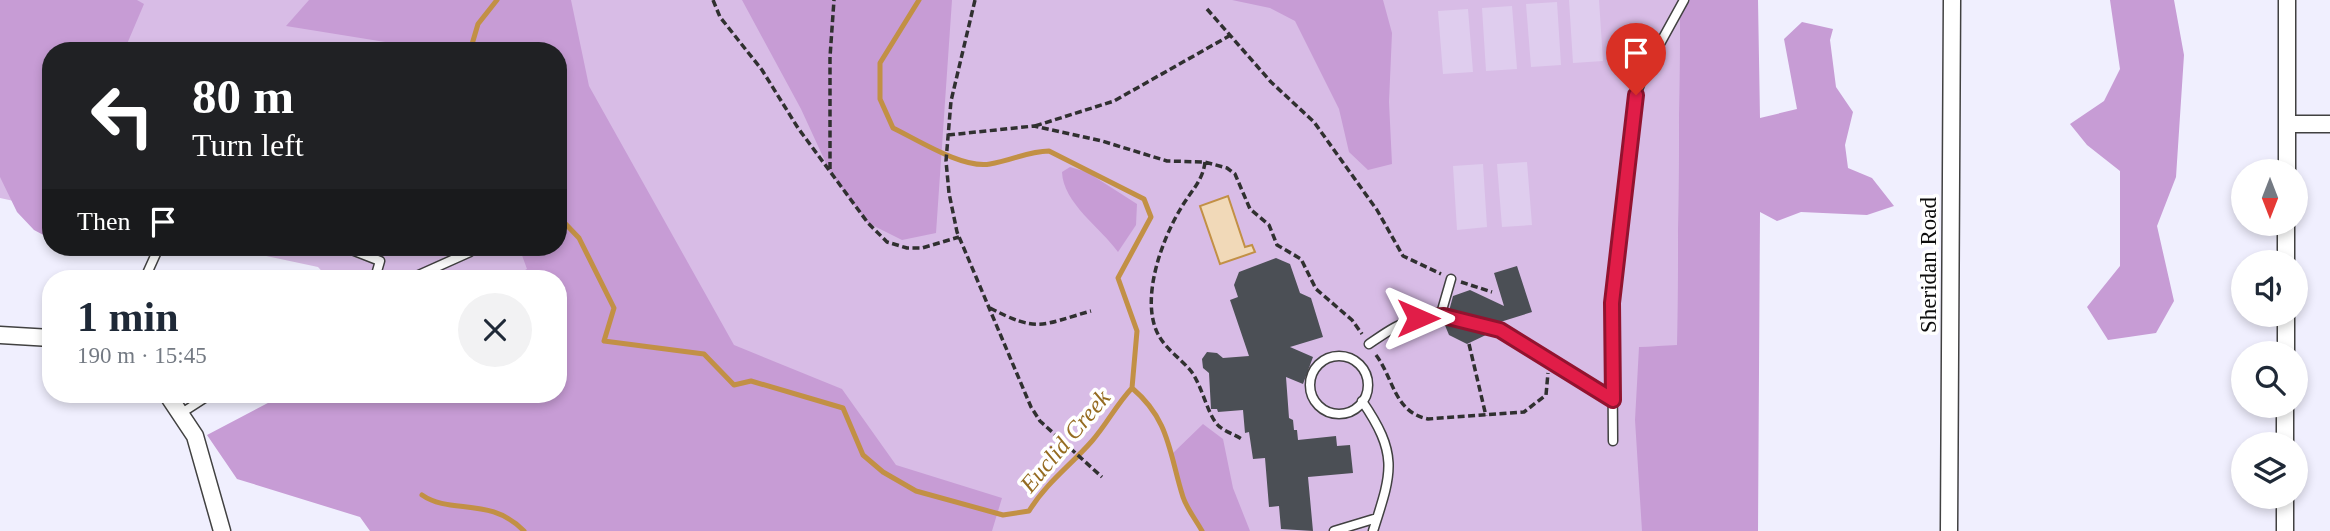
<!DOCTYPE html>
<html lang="en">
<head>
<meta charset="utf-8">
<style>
  body { margin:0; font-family:"Times New Roman",serif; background:#f2f2f3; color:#1f2937; height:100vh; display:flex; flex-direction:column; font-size:26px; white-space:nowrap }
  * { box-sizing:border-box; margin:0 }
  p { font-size:23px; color:#747a83 }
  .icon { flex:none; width:38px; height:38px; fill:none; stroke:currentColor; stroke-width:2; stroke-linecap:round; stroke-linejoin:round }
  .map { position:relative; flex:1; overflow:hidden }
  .drawer { position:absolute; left:42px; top:270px; width:525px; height:133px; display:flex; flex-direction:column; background:#fff; border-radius:28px; box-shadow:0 4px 10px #0003 }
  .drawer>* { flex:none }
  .banner { position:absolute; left:42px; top:42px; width:525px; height:214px; border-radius:28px; box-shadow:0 4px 10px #0003; background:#202124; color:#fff; overflow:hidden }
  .needle { width:46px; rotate:180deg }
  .buttons { position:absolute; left:2231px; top:159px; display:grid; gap:14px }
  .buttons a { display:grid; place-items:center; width:77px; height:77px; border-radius:50%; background:#fff; box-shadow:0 4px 10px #0003; font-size:35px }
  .pin { position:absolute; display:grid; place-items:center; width:60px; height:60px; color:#fff; margin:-72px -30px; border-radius:50% 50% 50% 0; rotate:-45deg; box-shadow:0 0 7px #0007 }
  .pin .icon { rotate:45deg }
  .me { position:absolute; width:77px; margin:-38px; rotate:90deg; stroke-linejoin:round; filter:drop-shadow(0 0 5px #0008) }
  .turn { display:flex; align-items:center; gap:24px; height:147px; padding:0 35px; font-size:32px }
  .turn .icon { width:91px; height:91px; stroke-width:2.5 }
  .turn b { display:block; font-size:49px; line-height:60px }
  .then { display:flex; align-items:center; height:66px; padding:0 35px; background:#0003; gap:14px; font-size:26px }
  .round { display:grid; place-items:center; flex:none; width:74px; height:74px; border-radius:37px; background:#f2f2f3 }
  .summary { display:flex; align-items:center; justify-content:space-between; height:119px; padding:0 35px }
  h1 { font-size:42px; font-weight:700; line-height:52px }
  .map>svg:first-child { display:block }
</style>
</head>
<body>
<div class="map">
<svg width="2330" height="531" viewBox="0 0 2330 531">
  <rect width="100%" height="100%" fill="#f0effe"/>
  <path fill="#d8bce6" d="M0,0H1680L1677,346L1639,347L1650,531H541L558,394V278H328L318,267L224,247H558V51H51V209L0,198Z"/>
  <path fill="#c79cd5" d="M0,0H137L144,4L124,51H51V239L34,230L17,212L0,177Z
    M309,0H571L589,86L734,345L842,389L896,465L1002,498L992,531H370L360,517L237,479L207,435L285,394H558V278H510L527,269L519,247H558V51H441L286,26Z
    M742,0H952L936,233L902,240L868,223L830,172L801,109Z
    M1232,0H1383L1392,33L1389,102L1392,164L1368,170L1349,152L1339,109L1295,21L1270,8Z
    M1680,0H1758L1760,118L1797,109L1784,39L1802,22L1833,29L1830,40L1836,87L1853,112L1845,145L1848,168L1872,178L1894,206L1867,215L1801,212L1777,221L1760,212L1758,531H1642L1635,420L1639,347L1677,345Z
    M2110,0H2174L2184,55L2176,177L2157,226L2174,301L2156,333L2108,340L2087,307L2120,266V171L2087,145L2070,124L2104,101L2120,69Z
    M1070,167L1087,172L1137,204L1136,225L1118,252C1101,228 1063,203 1062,172Z
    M1203,424L1223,439L1233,488L1250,531H1202L1184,499L1172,454Z"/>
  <path fill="#dfcdee" d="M1569,0H1599L1603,61L1573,63Z
    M1557,2L1561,65L1531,67L1526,4Z
    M1512,6L1517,69L1486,71L1482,8Z
    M1468,9L1473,72L1443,74L1438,11Z
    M1527,162L1532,225L1502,227L1497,164Z
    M1483,164L1487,227L1457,230L1453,166Z"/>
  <path fill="#f1d9b8" stroke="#c29045" stroke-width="2" d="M1228,196L1245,247L1252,245L1255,252L1220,264L1200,206Z"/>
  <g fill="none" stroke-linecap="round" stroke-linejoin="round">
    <path stroke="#c29045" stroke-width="5" d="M919,0L880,63V99L893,128C918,140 963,169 990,164C1011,161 1028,151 1049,151L1144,199L1151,217L1118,278L1137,331L1132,388
      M470,51L478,24L497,0
      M558,216L579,238L614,308L604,341L704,354L734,385L751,381L843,408L863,455L883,472L916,491L1003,515L1029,511C1046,483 1071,465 1092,441C1107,424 1116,405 1132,388C1170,420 1169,453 1183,497C1187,509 1196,520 1202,531
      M422,495C451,515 490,496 524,531"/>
  </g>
  <path fill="#4b4f55" d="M1276,258L1290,264L1300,293L1311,298L1323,337L1290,347L1313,357L1303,384L1286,377L1289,418L1293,420L1294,430H1297L1298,440L1336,436L1337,446L1350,445L1353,473L1308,477L1313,531L1281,529L1279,506L1269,507L1265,458L1253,459L1249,432L1245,433L1243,410L1218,412L1217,409H1211L1209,373L1203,368L1202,359L1207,352L1217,353L1223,358L1249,356L1230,300L1238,297L1234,285L1239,272Z
    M1517,266L1532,312L1497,323L1449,311L1453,296L1470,290L1504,306L1494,273Z
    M1444,323L1466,327L1488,334L1467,344L1449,335Z"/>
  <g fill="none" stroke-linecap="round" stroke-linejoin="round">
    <g stroke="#414141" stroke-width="11">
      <path id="service" d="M344,247L380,261L375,278
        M145,278L159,247
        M412,278L470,252
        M1440,317L1451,279
        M1369,344C1384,334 1398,323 1417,319C1483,303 1559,367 1613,400
        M1310 385a29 29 0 1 1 58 0a29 29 0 1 1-58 0Z
        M1362,401C1399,455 1392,472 1373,531
        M180,414L211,394
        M1613,441L1612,303L1630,126L1636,95L1646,69L1684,0
        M1334,531L1377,518"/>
    </g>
    <g stroke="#414141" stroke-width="19">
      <path id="minor" d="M2287,124H2330
        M2287,172V0
        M2286,262V224
        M0,335L51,338
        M2286,354V315
        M167,394L195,436L222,531
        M2285,444V406
        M1949,531L1952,0
        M2285,531V497"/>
    </g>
    <path stroke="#303030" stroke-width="3.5" stroke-dasharray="7 3.5" stroke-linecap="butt" d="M713,0L720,17L762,70L798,128L868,223L887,242L907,248H922L959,237
      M975,0L951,101L946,161L949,193L957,232L1031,407L1040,421L1102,477
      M1207,9L1271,82L1314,122L1377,210L1403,256L1441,274
      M1035,126L1114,101L1229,36
      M948,135L1034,126L1102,141L1167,161L1205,162L1227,168L1235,174L1250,209L1269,225L1277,245L1301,259L1316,289L1352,320L1362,334
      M1205,162C1203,181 1190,192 1181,208C1162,239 1139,301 1159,336C1166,349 1181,359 1191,371C1203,387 1208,418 1220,427C1226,432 1236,435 1243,440
      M830,169V57L834,0
      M1461,282L1492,292
      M990,308C1038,333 1041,325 1091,311
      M1469,344L1486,416
      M1376,355C1394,379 1394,412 1428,419L1524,412L1546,395L1548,373"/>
    <use href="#service" stroke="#fff" stroke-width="8"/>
    <use href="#minor" stroke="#fff" stroke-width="16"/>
  </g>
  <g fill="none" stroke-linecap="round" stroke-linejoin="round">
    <g stroke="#92132f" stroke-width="18">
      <path id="route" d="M1418,318L1444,316L1500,330L1613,400L1612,303L1636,95"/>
    </g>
    <use href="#route" stroke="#e11d48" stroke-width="12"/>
  </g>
  <g text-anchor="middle" stroke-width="7" stroke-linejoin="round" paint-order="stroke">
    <g font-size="23" fill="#0e0e0e" stroke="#fff">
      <text transform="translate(1928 265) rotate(-90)" y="8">Sheridan Road</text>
    </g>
    <g font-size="24" font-style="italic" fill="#956b21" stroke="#fff">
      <text transform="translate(1065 441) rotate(-50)" y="8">Euclid Creek</text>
    </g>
  </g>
</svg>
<div class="buttons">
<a><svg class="needle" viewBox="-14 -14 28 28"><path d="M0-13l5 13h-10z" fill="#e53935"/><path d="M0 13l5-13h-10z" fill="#747a83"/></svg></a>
<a><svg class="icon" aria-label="sound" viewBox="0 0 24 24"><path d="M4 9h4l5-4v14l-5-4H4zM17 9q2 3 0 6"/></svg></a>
<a><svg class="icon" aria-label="search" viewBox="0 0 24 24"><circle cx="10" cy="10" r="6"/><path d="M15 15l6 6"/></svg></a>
<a><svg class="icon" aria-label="layers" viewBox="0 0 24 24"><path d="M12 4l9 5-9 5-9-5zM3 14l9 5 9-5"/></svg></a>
</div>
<div class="pin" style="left:1636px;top:95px;background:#d93025"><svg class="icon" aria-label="arrive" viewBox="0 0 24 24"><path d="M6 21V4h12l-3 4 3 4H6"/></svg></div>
<svg class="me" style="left:1418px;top:318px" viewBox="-20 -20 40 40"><path d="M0-17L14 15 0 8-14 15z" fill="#e11d48" stroke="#fff" stroke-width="4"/></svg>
<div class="banner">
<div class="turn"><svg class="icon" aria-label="left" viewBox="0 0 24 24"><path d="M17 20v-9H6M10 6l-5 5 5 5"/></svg><div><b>80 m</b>Turn left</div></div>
<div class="then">Then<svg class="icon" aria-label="arrive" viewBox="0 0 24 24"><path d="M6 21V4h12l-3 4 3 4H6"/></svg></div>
</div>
<section class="drawer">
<div class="summary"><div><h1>1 min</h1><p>190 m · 15:45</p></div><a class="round"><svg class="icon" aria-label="close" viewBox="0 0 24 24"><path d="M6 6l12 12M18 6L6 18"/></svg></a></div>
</section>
</div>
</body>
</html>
